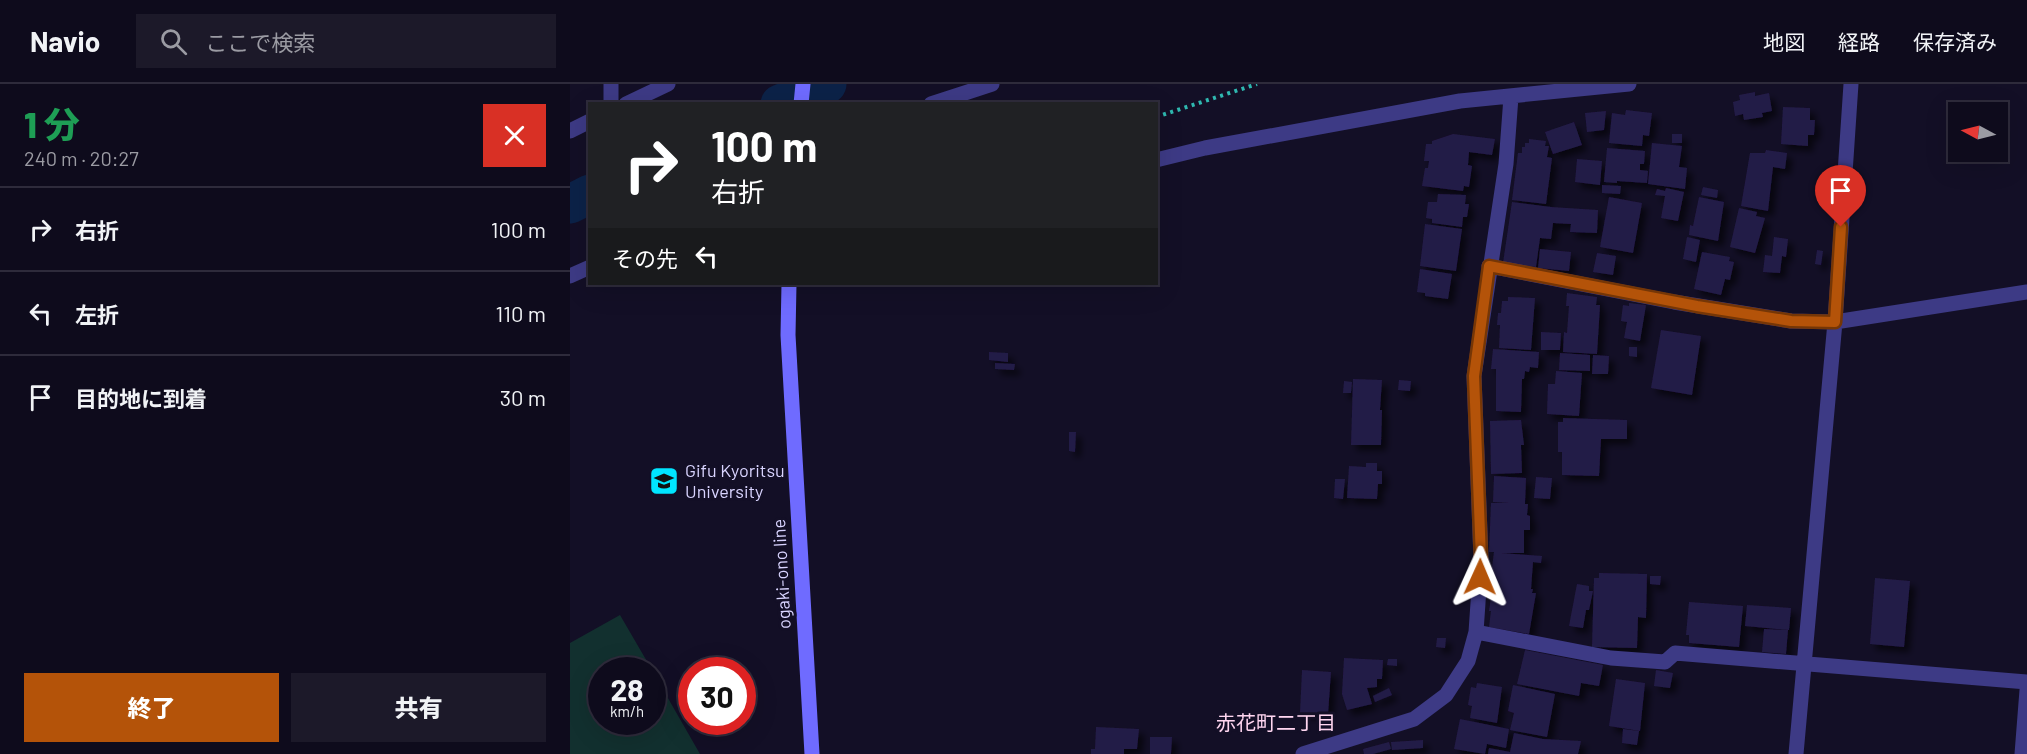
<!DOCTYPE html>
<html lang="ja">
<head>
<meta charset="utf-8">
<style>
  body { margin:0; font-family:Barlow,"Noto Sans JP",sans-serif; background:#1c1929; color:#f1f3f6; height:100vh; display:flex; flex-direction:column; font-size:22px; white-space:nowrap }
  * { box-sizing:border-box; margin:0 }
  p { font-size:20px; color:#9b9ba3 }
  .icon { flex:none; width:33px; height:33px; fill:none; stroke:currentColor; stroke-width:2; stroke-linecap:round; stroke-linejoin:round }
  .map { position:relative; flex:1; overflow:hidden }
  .drawer { display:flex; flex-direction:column; background:#0e0b1c; width:570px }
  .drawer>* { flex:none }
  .top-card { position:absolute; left:18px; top:18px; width:570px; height:183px; border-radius:0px; box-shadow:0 6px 24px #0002,0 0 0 2px #2e2b3b; background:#202124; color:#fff; overflow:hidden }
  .needle { width:39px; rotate:277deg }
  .buttons { position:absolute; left:1378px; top:18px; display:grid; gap:12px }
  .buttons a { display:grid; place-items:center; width:60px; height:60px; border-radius:0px; background:#0e0b1c; box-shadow:0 6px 24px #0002,0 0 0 2px #2e2b3b; font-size:30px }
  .speed { position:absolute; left:18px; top:573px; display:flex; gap:12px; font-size:30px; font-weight:700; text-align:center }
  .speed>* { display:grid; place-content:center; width:78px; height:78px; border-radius:50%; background:#0e0b1c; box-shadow:0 6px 24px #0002,0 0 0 2px #2e2b3b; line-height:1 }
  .speed small { font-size:15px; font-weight:400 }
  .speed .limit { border:9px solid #d22; background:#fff; color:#111 }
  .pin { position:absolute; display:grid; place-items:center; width:51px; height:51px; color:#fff; margin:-62px -26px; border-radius:50% 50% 50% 0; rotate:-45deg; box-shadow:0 0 6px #0007 }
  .pin .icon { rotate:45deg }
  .me { position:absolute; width:66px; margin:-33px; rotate:1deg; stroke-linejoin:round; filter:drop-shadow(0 0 4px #0008) }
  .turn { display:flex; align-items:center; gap:21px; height:126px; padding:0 24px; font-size:27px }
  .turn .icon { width:78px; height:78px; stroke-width:2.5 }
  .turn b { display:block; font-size:42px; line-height:51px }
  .then { display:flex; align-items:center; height:57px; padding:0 24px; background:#0003; gap:12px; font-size:22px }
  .round { display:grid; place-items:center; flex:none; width:63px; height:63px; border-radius:0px; background:#1c1929 }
  .head { display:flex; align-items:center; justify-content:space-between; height:102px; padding:0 24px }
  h1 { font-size:36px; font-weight:800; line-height:45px; color:#1e9e55 }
  .button { display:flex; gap:12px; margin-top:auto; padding:12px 24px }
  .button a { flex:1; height:69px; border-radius:0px; background:#b45309; color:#fff; font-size:24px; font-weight:800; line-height:69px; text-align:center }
  .button a+a { background:#1c1929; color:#f1f3f6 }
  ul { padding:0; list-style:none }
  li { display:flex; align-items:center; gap:18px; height:84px; padding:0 24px; border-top:2px solid #2e2b3b }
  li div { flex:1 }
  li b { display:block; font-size:22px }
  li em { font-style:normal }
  header { display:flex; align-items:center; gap:36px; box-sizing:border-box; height:84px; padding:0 30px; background:#0e0b1c; border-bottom:2px solid #2e2b3b }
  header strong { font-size:28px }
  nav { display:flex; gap:33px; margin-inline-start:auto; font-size:21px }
  .search { width:420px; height:54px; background:#1c1929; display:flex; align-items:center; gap:15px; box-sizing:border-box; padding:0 21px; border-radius:0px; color:#9b9ba3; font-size:22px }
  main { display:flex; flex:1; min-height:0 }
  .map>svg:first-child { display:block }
</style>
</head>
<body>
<header>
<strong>Navio</strong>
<div class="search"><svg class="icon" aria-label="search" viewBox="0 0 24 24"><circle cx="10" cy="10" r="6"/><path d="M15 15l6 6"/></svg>ここで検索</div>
<nav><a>地図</a><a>経路</a><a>保存済み</a></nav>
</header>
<main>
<section class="drawer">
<div class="head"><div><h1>1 分</h1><p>240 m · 20:27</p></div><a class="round" style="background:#d93025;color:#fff"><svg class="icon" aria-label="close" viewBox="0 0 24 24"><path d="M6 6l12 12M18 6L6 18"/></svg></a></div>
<ul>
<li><svg class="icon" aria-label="right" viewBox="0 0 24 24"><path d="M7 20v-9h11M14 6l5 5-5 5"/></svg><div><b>右折</b></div><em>100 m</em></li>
<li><svg class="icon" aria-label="left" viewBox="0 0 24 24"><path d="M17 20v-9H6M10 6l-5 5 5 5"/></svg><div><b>左折</b></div><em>110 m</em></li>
<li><svg class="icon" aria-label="arrive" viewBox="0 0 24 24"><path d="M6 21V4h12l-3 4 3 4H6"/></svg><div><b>目的地に到着</b></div><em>30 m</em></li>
</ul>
<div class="button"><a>終了</a><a>共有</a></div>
</section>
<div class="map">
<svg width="1457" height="670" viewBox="0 0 1457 670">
  <defs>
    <filter id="shadow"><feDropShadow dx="5.5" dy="5.5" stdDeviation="3" flood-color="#0009"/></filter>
  </defs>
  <rect width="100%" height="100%" fill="#130f26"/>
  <path fill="#12302f" d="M50,531L82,586H32V638H82L83,588L130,670H0V559Z"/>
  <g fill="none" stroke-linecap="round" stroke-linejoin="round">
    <path stroke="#0c2248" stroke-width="39" d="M210,20L257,0
      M0,120L20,110"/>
  </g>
  <path fill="#241b47" filter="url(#shadow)" d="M1185,8V12L1199,9L1202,27L1192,29L1193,33L1174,36L1173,30L1165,32L1163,18L1170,16L1169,11Z
    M1213,23L1240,24V36H1245L1244,51H1238V62L1211,60Z
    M1056,26L1082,29L1079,52L1073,51L1072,62L1039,59L1042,29L1055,31Z
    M1036,27L1034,46L1017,48L1015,29Z
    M1004,38L1012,61L983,70L975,48Z
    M883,50L925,55L922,71L899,68L898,81L902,82L899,103L894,102L893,107L852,102L855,84H858L859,77H854L856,60H862V57Z
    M1102,50H1112V59H1102Z
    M959,55L976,57L975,62H979L977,73L982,74L976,120L942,116L948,69H952V63H955V59H959Z
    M1082,59L1112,62L1109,83L1117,84L1115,105L1078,100Z
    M1037,64L1075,67L1074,80H1070V86L1078,87L1077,99L1047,97V99L1034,98Z
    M1196,66L1217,69L1215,85L1203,83L1198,127L1171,122L1180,69H1195Z
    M1007,75L1032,77L1030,101L1005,98Z
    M1032,101L1051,102L1050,110L1032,109Z
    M1133,103L1148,106L1147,114L1131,111Z
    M1096,104L1114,108L1108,137L1091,134L1095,112L1085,111L1087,105L1095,107Z
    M868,110L896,111L895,120H899L897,133H893L892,143L862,139V135L856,134L858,118H867Z
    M1039,113L1072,119L1063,169L1030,163Z
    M1129,113L1154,118L1148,157L1119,151L1120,141L1123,142Z
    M942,118L981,123L1028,126L1027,149L1000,148L1001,140L983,139L981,155L970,154L966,183L933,179Z
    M1169,124L1187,128L1186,132L1195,134L1185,169L1160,163Z
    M855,140L892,145L886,187L850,182Z
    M1117,153L1130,156L1126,178L1113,175Z
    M1204,153L1218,155L1216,173L1212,172L1210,189L1193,188L1195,171L1202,172Z
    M970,165L1001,168L999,187L968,184Z
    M1247,166L1253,167L1251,181L1245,180Z
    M1132,168L1160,173L1159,177L1164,178L1160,196L1155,195L1151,211L1124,205Z
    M1027,169L1046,172L1043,191L1023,188Z
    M850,185L882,190L878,215L855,212V209L847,208Z
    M997,209L1027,213L1026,221H1030L1027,270L993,268L994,248L997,249L999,222H996Z
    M938,213L965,214L961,266L929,264L930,241H927L928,229H931L932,217H938Z
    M1059,219L1076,221L1070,257L1054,254L1057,238L1051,237L1053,221L1059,222Z
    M1091,246L1131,252L1122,311L1081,304Z
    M971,248L991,249L990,266H971Z
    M1059,263H1067V273L1059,272Z
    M923,265L969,268L968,284L960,283L959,288L955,287L954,295H952L951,328L926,327V285H921Z
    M419,268L438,269V278L419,276Z
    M990,269L1020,271V287L989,286Z
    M1023,271L1039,272L1038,290H1022Z
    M425,279L445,280L444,286L425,285Z
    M986,287L1012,289L1009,332L977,330L978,300H985Z
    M783,295L812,296L810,326H812L811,361H781Z
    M829,296L841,297L840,307L828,306Z
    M774,297L782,298L781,309H773Z
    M993,334L1057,336V355H1031L1029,392L992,391V368H988V338H993Z
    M951,336L954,361H951L952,389L921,390L920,337Z
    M499,348H506L505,368L499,367Z
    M796,379H807V387H812V400H808L807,415L777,414L779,382L796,383Z
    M924,392L956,394L955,420H958L957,431L960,432V446H954V469H931L972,472L971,479L963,478L961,505H963L962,509H966L959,550L919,543L921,527H919L922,506H919L924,468H919L921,419H939L923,418Z
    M966,393L982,394L980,415L964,414Z
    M765,395H775L773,415L764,414Z
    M1029,489L1077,490L1076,534L1068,533L1067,564L1022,563L1024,494H1029Z
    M1080,492H1091L1090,501L1080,500Z
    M1305,494L1340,497L1334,563L1300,560Z
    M1007,500L1019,502V507H1023L1019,526H1016L1013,544L999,542Z
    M1119,518L1173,522L1169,563L1119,559V551H1116Z
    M1177,521L1221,524L1219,546L1175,542Z
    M1194,545L1218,546L1216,570L1192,568Z
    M867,554H876L875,564L866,563Z
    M955,566L1033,581L1029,602L1011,599L1009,612L947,600Z
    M774,574L813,576L812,595H807V603L797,604L802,620L777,626L772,610Z
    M818,575H827V582L817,581Z
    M732,586L761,588L758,630L730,629Z
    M1086,586L1103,589L1100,604L1084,602Z
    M1046,595L1075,599L1070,647L1039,642Z
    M907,599L932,603L927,639L900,634L902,622L898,621L901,603L906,604Z
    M943,601L985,610L977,653L940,646L944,629L938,627Z
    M819,604L822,611L805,618L803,612Z
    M890,635L939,645L936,664L917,660L915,670L884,665Z
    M526,643L569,645L567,665H554V670H521V665H525Z
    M1053,645L1069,647L1067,661L1052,659Z
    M944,649L973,655L1011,657L1008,670H918L919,664L940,668Z
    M580,653H602L601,670H580Z
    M853,656V664L822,666L821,658Z
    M819,658L821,665L803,670H794L793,665Z"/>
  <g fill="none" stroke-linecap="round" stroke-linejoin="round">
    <path stroke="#2fb8b0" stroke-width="4" stroke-dasharray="3 4.5" stroke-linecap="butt" d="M586,33L687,0"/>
    <path stroke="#3d3a85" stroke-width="15" d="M41,20V0
      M56,20L98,0
      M361,20L422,0
      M0,47L20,37
      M586,76L635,64L890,17L1059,0
      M919,182L1104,218L1221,237L1265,238L1457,208
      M0,192L20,183
      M906,548L1041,574L1095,578L1105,569L1457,598
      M733,670L844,635L876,611L898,577L906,548L911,475L904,292L936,80L941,13
      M1226,670L1265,238L1281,0
      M1452,670L1457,606"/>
    <path stroke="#6f6bff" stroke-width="15" d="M231,20L233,0
      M219,200L218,251L242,670"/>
  </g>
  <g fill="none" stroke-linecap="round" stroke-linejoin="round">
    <g stroke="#753606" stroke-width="15">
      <path id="route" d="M910,493L911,475L904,292L919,182L1127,222L1221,237L1265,238L1271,143"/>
    </g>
    <use href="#route" stroke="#b45309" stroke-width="10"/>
  </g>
  <defs>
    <g id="university-square" transform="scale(1.5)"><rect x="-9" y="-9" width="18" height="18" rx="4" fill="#00e5ff" stroke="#130f26"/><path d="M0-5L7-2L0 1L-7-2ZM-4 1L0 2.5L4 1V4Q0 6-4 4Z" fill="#111"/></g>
  </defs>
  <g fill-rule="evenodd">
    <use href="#university-square" x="94" y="397"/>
  </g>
  <g text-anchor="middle" stroke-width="6" stroke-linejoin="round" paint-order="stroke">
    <g font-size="18" fill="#d9d4ff" stroke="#130f26" text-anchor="start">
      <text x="115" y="393">Gifu Kyoritsu<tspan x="115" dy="21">University</tspan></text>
    </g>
    <g font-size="18" fill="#d9d4ff" stroke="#130f26">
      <text transform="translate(212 490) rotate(-93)" y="6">ogaki-ono line</text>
    </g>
    <g font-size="20" fill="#ffd6f0" stroke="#130f26">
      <text x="706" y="646">赤花町二丁目</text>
    </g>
  </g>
</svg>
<div class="buttons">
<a><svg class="needle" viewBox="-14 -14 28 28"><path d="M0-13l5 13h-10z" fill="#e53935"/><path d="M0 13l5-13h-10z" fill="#9b9ba3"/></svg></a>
</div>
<div class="speed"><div>28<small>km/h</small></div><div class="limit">30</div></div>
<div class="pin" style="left:1271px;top:143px;background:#d93025"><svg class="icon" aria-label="arrive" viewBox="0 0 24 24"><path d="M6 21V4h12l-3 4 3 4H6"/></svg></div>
<svg class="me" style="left:910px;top:493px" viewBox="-20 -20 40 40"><path d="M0-17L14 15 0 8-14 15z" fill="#b45309" stroke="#fff" stroke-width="4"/></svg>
<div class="top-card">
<div class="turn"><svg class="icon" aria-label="right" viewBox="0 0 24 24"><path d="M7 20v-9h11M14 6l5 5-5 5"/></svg><div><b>100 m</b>右折</div></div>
<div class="then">その先<svg class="icon" aria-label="left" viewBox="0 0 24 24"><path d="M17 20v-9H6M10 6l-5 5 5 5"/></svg></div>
</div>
</div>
</main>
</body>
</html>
